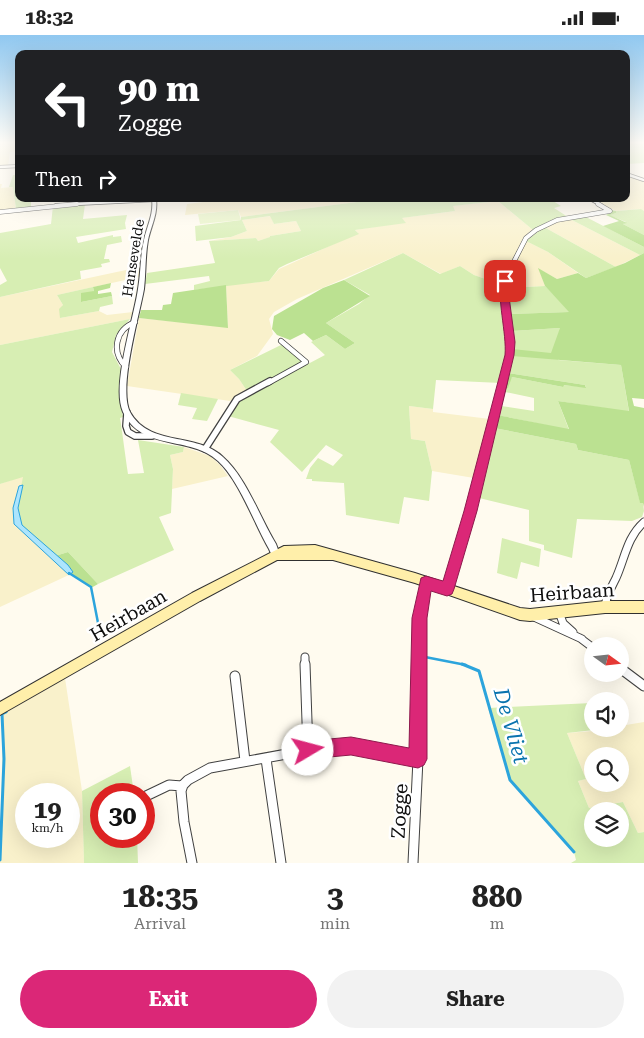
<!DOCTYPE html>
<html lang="en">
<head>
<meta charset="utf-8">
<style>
  body { margin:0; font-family:"Roboto Serif",serif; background:#f2f2f2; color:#222; height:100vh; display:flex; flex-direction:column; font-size:19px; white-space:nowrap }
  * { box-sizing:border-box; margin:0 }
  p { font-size:16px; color:#767676 }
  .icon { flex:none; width:28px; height:28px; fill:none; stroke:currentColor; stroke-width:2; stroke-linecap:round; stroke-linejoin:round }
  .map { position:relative; height:828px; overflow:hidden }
  .sheet { display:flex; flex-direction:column; background:#fff; flex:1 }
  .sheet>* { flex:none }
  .top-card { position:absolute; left:15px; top:15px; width:615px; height:152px; border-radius:10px; box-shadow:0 5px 20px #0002; background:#202124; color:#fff; overflow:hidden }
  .needle { width:32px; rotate:105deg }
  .buttons { position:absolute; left:584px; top:602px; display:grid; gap:10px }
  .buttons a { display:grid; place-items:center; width:45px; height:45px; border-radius:50%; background:#fff; box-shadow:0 5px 20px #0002; font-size:25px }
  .speed { position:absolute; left:15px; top:748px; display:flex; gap:10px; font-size:25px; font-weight:700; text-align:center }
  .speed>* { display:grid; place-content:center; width:65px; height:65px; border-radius:50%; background:#fff; box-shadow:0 5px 20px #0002; line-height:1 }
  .speed small { font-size:12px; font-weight:400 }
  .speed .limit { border:8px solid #d22; background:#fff; color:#111 }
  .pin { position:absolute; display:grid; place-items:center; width:42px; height:42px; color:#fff; margin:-21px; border-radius:10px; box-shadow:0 2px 8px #0006 }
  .me { position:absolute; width:55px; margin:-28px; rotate:82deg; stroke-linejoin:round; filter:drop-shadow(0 0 4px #0008) }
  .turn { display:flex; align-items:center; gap:18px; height:105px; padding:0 20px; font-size:22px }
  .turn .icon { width:65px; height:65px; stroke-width:2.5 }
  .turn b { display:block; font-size:35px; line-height:42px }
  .then { display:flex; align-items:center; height:48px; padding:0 20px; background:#0003; gap:10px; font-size:19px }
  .eta { display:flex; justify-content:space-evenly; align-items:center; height:85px; text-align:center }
  .eta b { font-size:30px; font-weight:700; line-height:35px }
  .cta { display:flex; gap:10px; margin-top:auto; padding:10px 20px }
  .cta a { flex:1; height:58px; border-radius:30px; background:#db2777; color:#fff; font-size:20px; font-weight:700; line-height:58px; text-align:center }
  .cta a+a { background:#f2f2f2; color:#222 }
  .status { display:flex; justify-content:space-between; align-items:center; height:35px; padding:0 25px; background:#fff; direction:ltr }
  .status svg { height:14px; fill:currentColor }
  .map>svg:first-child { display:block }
</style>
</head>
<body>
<div class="status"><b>18:32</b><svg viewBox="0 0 49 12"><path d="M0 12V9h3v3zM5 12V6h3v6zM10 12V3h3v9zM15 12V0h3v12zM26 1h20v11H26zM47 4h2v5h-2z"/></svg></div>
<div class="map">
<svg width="644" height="828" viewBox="0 0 644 828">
  <rect width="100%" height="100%" fill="#fffbef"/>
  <path fill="#f9f1cb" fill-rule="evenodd" d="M0,108H19V116L10,117L8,131L0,132Z
    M626,139L644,146V176L640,174L616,176L596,166L626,164Z
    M0,149H2L1,153L13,152L16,174L0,176Z
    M228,164H380L241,182L238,175L185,180L187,169Z
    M498,166L533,195L523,204L500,249L474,240L460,231L441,239L403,218L297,264L274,277L269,284L273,299L257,321L230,335L239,344L247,356L230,366L127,351L139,283L228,292L226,250L269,246L279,234L358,198L355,195L405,187L401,183L455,176L452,171Z
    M271,181L274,189L296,186L301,196L270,201L271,202L258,206L256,203L209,206L231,202L247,196L242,185Z
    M568,183L640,220L616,232L544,192Z
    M526,206L548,217L578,238L557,244L539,234L545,251L506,253V247Z
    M140,232L139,242L57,260L63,270L60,276V283L99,276L107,280L133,277L130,284L0,310V262Z
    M409,371L433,374V377L490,384L474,443L432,436L425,406L411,404Z
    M184,412L210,421L220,430L228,441L172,454L173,434L170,420L183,417Z
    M23,441L24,495L71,539L0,572V449Z
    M65,643L82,756L84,828H0L3,678ZM26,759H69V801H26Z
    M644,687V797L638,798L623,767L589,773L578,746L586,744L567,698L620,694V691ZM592,721H620V749H592Z"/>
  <path fill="#d7eeb3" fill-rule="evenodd" d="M626,108H644V128L626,129Z
    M13,140H19V164H31V172L16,174L13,152H9Z
    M380,164H550L561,171L554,173L568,182L549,186L533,195L498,166L453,171L455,176L402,183L406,188L355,195L359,199L287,229L279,233L269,246L194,255V250L210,246L209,241L145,249L147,238L215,228L209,206L256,203L258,206L270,202V201L301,196L296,186L274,189L270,181L242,185L247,196L231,202L196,206L195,191L241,185V182Z
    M85,169L83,184L127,180L125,188L126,194L76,202L78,208L113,200V202L121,201L122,207L107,210L104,224H109L110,227L101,229L102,232L80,236L81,244L0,262V250L7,246L0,233V198L51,189L53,171Z
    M641,174L644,176V200L623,189L626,187L609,180L616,178V176Z
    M584,181L644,212V218L640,220L568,183Z
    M544,192L616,232L586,243L548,217L526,206Z
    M403,218L440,239L460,231L474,240L500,249L507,302V318L501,348L436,345L433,374L409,371L411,404L425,406L432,436L429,466L404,462L399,489L346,480L344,448L312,446V444H306L310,433L318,423L333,431L343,420L326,410L302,437L270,407L279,395L228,381L236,367L325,320L311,307L326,300L345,314L355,308L326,288L359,269L370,260L344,245Z
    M545,251L570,277L510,279L506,253Z
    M93,252L94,256L81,267L112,261L113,269L100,272L99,276L60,283L59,274L63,270L57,260Z
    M130,284L116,300L112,317L122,336L120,363L123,382L120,383C123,402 125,419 128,439L144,438L138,405L184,412L183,417L170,420L173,434L171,478L159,482L174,515L98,549L68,517L52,522L24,495L15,482L23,442L0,449V310Z
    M560,293L558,325L621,330L629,377L558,366L569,395L497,380L501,371L534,376V363L505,357V352L512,342L563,352V350L586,352L585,350L508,338L512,321V296Z
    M283,309L302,326V327L247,356L239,344L230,335Z
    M181,358L218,364L207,386L192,384L197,373L178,370Z
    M494,393L576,409L578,415L629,425L640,467L643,468L644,476L642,482L632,486L577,484L572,523L544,515V510L529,506V475L479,463Z
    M502,503L541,514L539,532L521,527L517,544L497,538Z
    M592,668V694H603L567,698L586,744L578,746L589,773L623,767L638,798L644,797V828H571L576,825L574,817L510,745L488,673ZM592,776H620V804H592Z
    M130,731L134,759H101V801H137L138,828H84L82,756Z"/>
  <path fill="#bbe191" d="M611,175L616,176V178L610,180L627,188L623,189L644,200V212L603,191L619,186L606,180L611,177Z
    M644,218V364L632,363L634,371L644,373V472L643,468H640L629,425L578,415L576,409L494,393L497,380L569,394L558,366L629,376L621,330L512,321V314L551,318L560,293L512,296L510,279L569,277L545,251L538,233L557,244L578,238L586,243L625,228Z
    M344,245L370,261L326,288L355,308L345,314L326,300L313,306L304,298L290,305L277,300L272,294L274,281L323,253Z
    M111,248L110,253L98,256V259L111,257L112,261L81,267V258L94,256L93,252Z
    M226,250L228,293L139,283L141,275H162L163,270L171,269L173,258Z
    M508,338L585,350L586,353L564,350L563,352L512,342L508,353L505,352Z
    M68,517L98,549L91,553L71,539L52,522Z"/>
  <path fill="#e8f4c6" d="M238,175L241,185L200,189L198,179Z"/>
  <path fill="#ade5fd" stroke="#2ca4dc" d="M23,450L18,473L22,490L68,530L73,537L69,540L14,489L13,473L19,451Z"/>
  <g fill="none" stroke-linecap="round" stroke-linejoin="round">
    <path stroke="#2ca4dc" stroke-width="2.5" d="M69,538L91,552L100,598
      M425,622L466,630"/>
    <path stroke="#2ca4dc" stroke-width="3" d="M462,629L479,636L510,745L574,817
      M0,825L4,724L2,679L6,677"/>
    <g stroke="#414141" stroke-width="4">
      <path id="minor-far5" d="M0,132L19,131
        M626,139L644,145
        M590,164L601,170
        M56,170L155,165"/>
    </g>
    <g stroke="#414141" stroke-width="5">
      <path id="minor-far4" d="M0,177L77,169
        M505,249L507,240L526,203L536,195L557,185L610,176L598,169"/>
    </g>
    <g stroke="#414141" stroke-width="6">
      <path id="minor-far3" d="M126,332C111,317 115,295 135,287
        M268,348L306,327L281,306
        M503,348L511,307L504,254L505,247"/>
    </g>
    <g stroke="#414141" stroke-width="8">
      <path id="minor-far2" d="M127,378L126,391L128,397L135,401H152
        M205,414L237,364L270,346
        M471,472L504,346"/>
    </g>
    <g stroke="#414141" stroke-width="9">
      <path id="minor-far1" d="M447,554L471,471
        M605,572C606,561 611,553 616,543C625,523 627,502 644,487
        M559,577L563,588L573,597
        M534,582L582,604
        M580,603L592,612
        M305,622V630
        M419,630L420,583L426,547"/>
    </g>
    <g stroke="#414141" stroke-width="11">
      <path id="minor" d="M305,629L308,715
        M620,633L644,651
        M235,641L245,726
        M266,724L281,828
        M146,761L169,750L182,751
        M192,828L184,787L181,756L183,750L188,745L210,733L325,712L351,711L418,724
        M413,828L418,724L419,629"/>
    </g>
    <g stroke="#414141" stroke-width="2">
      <path id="tertiary" d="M152,164H156C158,179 151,191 148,205C145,221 146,237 144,254C139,282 118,353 130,377C149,412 197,397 223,422C246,442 260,483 276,509L280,520L279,523L276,524L273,523L269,514C254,488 239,445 218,426C190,400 142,417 123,377C111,351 134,283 138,254C141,237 140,221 144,205C147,191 154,179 152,164Z"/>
    </g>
    <g stroke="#303030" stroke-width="2">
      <path id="secondary" d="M315,510L415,538L520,573L530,574L605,566H644V578H605L530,586L520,585L415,548L333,525H277L200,566L0,680V667L192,558L280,513L284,511Z"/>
    </g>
    <use href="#minor-far5" stroke="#fff" stroke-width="2.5"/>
    <use href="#minor-far4" stroke="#fff" stroke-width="4"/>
    <use href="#minor-far3" stroke="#fff" stroke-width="4.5"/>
    <use href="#minor-far2" stroke="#fff" stroke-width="5.5"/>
    <use href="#minor-far1" stroke="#fff" stroke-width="7"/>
    <use href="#minor" stroke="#fff" stroke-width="9"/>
    <use href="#tertiary" fill="#fff" fill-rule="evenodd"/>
    <use href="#secondary" fill="#ffefaa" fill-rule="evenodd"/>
  </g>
  <linearGradient id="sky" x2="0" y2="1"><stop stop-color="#90c8f0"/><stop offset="0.48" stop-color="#fffdf8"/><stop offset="1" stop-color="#fffdf8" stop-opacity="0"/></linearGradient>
  <rect width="644" height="224" fill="url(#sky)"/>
  <path fill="#db2777" stroke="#8e194d" d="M502,244L509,246L508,254L515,307L514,320L477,476L454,554L452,559L447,561L431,556L427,583V724L424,730L418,733L351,720L308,724L301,721L299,715L301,709L308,706L351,702L409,713L412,583L421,543L426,541L443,546L464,476L505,320C507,299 496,261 502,244Z"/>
  <g text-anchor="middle" stroke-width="5" stroke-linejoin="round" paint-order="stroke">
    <g font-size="14" fill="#0e0e0e" stroke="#fff">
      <text transform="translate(133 223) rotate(-81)" y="5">Hansevelde</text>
    </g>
    <g font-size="19" fill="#0e0e0e" stroke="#fff">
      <text transform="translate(572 557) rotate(-4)" y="7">Heirbaan</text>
      <text transform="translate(128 580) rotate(-30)" y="7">Heirbaan</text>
      <text transform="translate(399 776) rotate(-87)" y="7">Zogge</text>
    </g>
    <g font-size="21" font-style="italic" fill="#0973ae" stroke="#fff">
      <text transform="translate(511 691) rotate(74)" y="7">De Vliet</text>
    </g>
  </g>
</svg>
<div class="buttons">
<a><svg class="needle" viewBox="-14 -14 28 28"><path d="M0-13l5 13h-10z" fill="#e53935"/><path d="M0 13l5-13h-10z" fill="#767676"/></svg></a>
<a><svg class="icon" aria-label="sound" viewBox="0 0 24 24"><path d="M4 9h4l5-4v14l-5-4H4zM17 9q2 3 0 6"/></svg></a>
<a><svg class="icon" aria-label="search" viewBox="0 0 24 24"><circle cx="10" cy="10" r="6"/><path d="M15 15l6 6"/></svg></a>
<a><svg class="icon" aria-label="layers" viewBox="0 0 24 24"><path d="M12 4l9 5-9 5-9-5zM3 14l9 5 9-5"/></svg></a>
</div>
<div class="speed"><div>19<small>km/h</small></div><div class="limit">30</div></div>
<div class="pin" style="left:505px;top:246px;background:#d93025"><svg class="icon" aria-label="arrive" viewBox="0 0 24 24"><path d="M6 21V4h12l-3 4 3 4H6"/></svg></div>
<svg class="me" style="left:308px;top:715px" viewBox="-20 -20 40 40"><circle r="19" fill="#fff"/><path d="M0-13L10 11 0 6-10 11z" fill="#db2777"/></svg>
<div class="top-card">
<div class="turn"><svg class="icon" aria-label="left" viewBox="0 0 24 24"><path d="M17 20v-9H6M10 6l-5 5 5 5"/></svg><div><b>90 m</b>Zogge</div></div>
<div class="then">Then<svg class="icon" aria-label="right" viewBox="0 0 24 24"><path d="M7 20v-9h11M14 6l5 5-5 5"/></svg></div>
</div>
</div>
<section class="sheet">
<div class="eta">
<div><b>18:35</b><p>Arrival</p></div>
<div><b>3</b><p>min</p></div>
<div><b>880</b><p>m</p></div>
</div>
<div class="cta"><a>Exit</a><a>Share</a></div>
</section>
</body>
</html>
